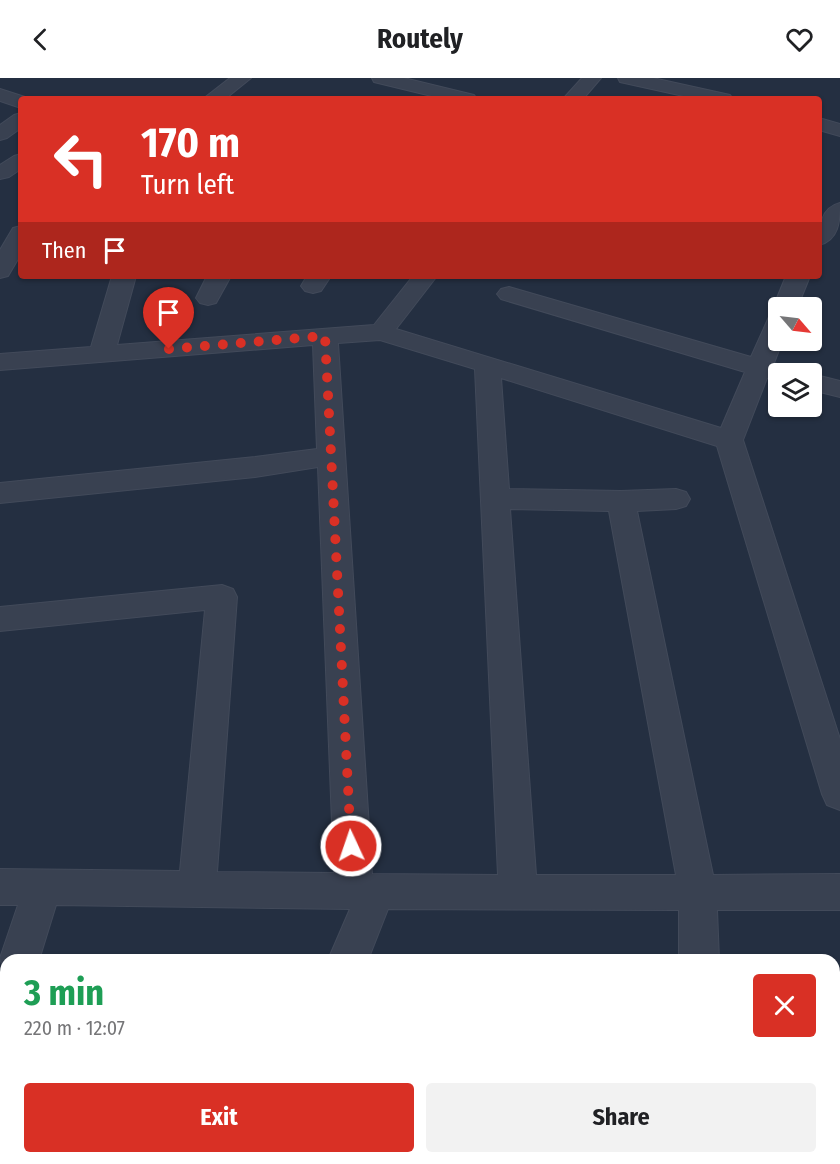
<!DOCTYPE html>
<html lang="en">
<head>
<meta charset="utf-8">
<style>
  body { margin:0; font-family:"Fira Sans Condensed",sans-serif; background:#f2f2f2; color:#202124; height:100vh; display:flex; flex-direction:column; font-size:22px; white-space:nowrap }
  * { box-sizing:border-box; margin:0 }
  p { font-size:20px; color:#757577 }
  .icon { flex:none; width:33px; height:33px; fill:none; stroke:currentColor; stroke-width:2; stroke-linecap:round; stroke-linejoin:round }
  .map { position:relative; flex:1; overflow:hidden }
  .drawer { position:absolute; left:0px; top:876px; width:840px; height:210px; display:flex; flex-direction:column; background:#fff; border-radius:18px 18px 0 0; box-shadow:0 2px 4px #0004 }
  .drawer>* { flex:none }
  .guide { position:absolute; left:18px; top:18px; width:804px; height:183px; border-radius:6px; box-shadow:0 2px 4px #0004; background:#d93025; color:#fff; overflow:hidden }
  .needle { width:39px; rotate:118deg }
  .buttons { position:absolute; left:768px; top:219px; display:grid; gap:12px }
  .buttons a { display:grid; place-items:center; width:54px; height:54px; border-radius:6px; background:#fff; box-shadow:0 2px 4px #0004; font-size:30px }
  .pin { position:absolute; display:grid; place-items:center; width:51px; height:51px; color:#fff; margin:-62px -26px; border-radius:50% 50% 50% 0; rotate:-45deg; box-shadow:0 0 6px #0007 }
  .pin .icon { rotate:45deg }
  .me { position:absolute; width:66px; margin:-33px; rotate:357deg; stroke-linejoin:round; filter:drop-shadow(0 0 4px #0008) }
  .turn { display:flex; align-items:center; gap:21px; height:126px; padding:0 24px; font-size:27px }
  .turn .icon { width:78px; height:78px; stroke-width:2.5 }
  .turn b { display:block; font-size:42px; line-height:51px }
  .then { display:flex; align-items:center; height:57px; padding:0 24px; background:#0003; gap:12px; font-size:22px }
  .round { display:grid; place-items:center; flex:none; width:63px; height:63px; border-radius:6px; background:#f2f2f2 }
  .overview { display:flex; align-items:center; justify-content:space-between; height:102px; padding:0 24px }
  h1 { font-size:36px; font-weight:700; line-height:45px; color:#1e9e55 }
  .cta { display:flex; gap:12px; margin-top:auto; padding:12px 24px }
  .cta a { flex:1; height:69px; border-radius:6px; background:#d93025; color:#fff; font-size:24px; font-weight:700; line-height:69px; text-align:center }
  .cta a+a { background:#f2f2f2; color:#202124 }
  header { display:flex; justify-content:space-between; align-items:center; height:78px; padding:0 24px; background:#fff; font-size:27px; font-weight:700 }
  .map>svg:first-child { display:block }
</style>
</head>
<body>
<header><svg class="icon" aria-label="back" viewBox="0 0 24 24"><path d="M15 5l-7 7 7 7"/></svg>Routely<svg class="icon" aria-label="heart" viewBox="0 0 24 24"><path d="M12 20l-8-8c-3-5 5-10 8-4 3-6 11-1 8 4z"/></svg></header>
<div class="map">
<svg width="840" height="1086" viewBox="0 0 840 1086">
  <rect width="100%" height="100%" fill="#242f41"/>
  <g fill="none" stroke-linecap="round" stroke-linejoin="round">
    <g stroke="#424a5a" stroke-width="2">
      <path id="street" d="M230,0H251L225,21H203Z
        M372,0H404L474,17L477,21H444L374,4Z
        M582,0H601L583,21H563Z
        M618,0H653L730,17L733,21H697L620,4Z
        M0,11L28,20L29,21H21V30L0,23Z
        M21,35V50L7,60L0,62V47L14,37Z
        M819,40L840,46V58L819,52Z
        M21,76V91L9,99L0,101V87L14,78Z
        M840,125C840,143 839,162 819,167C819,150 820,130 840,125Z
        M21,148V176L8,198L0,200V172L13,150Z
        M112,198H136L117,267L374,247L413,198H437L396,251L721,350L745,294L501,221L497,216L501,211L509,209L751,279L769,239L778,237V262H783L774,285L790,290L794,296H778V303L767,300L743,362L840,661V732L827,727L822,716L717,368L501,300L509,411L621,413L676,411L686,414L690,421L686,428L676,431L637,433L713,797L840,796V832H717L719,882H679V832L388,831L368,882H328L350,831L56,827L39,882H6L5,896L0,880L18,827H0V791L180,793L205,532L0,553V529L222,507L233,511L237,519L217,794L334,795L318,389L255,399L0,425V405L255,379L317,371L313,267L0,292V276L91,269ZM380,262L475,291L498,797L372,796L338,265ZM510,431L609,433L676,797H536Z
        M207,198H231L216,225L208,227L200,225L196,220Z
        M307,198H331L321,213L313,215L305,213L301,208Z
        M786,198H810L797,230H778V236L773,230Z
        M812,296L840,303V319L812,312Z
        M6,904V961L0,963V906Z
        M834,1051L840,1053V1086H787V1080H834Z
        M243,1080H287L285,1086H241Z
        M665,1080H709L707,1086H663Z"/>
    </g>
    <use href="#street" fill="#394151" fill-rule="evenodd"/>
  </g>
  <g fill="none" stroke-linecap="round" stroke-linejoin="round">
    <path stroke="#d93025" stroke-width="10" stroke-dasharray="0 18" d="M169,271L325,258L351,768"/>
  </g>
</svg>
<div class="buttons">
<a><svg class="needle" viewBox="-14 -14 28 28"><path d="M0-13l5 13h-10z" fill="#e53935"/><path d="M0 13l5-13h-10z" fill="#757577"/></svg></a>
<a><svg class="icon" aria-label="layers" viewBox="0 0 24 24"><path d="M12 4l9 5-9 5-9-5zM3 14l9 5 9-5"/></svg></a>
</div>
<div class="pin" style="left:169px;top:271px;background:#d93025"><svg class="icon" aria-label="arrive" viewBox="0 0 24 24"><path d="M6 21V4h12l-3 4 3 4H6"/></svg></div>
<svg class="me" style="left:351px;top:768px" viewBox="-20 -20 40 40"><circle r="17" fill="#d93025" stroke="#fff" stroke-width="3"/><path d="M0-11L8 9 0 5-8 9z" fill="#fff"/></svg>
<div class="guide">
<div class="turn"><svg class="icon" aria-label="left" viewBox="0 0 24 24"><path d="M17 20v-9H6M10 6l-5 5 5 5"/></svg><div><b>170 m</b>Turn left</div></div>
<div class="then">Then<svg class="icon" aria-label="arrive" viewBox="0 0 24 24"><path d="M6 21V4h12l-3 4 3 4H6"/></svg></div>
</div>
<section class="drawer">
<div class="overview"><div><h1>3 min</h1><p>220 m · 12:07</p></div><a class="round" style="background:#d93025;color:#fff"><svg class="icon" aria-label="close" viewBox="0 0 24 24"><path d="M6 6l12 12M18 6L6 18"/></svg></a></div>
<div class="cta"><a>Exit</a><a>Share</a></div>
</section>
</div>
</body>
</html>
